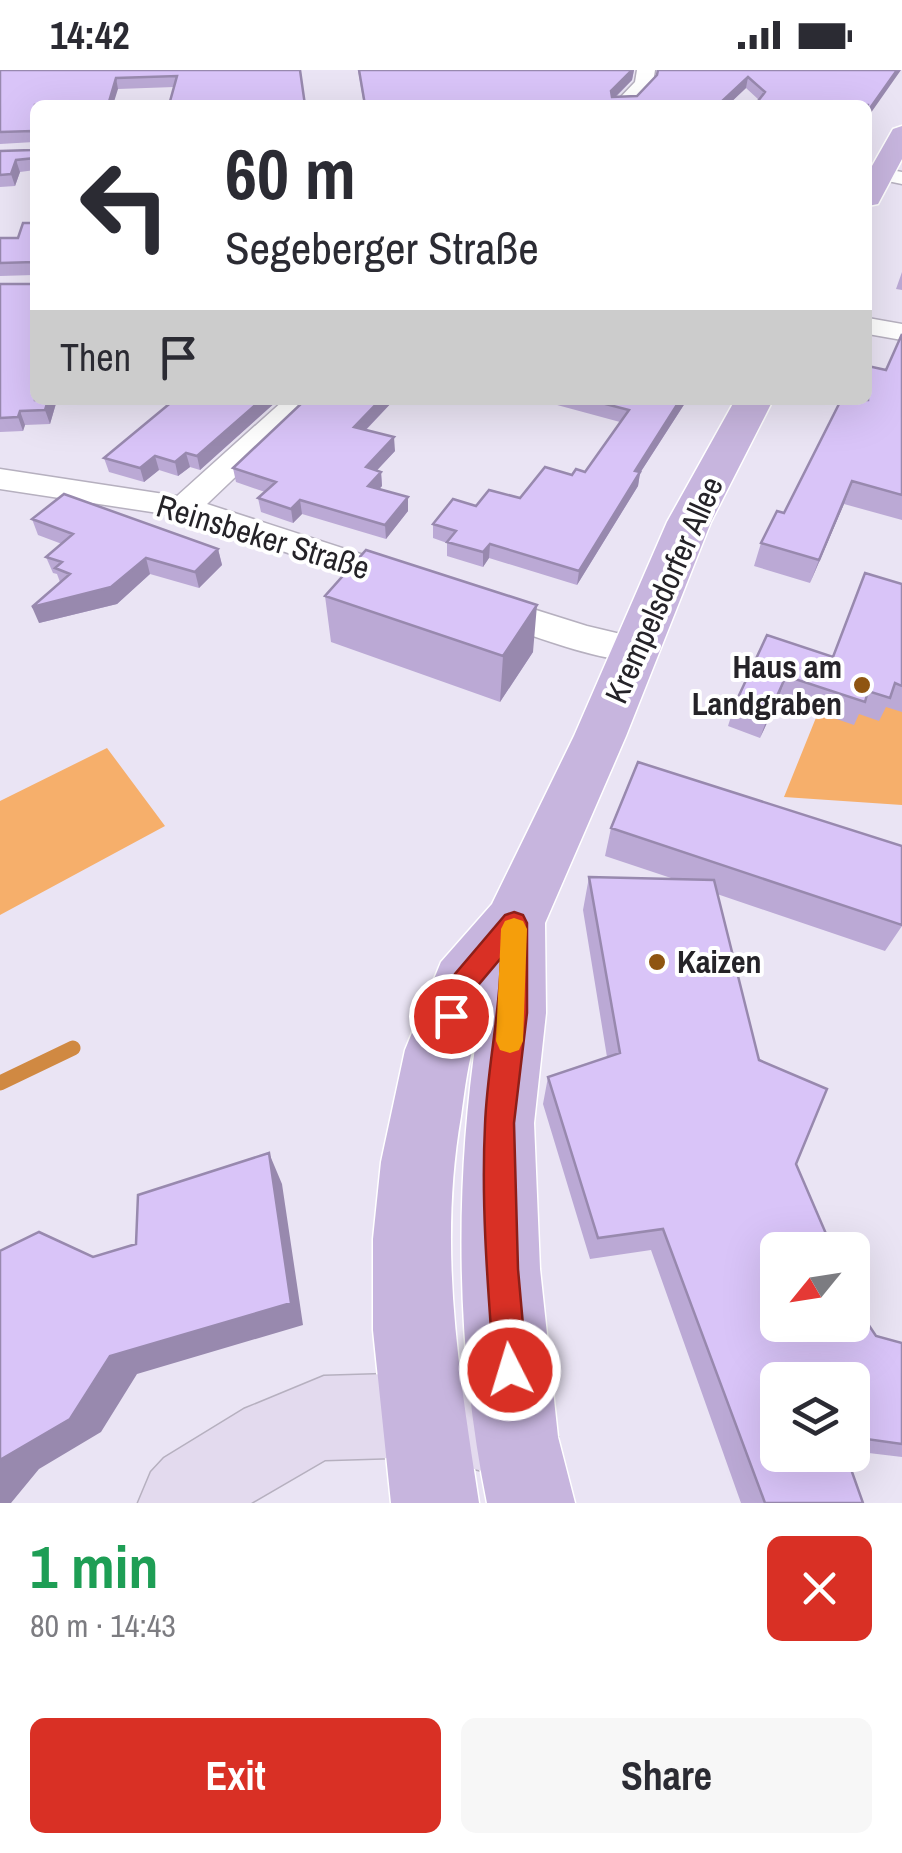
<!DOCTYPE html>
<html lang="en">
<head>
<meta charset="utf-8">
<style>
  body { margin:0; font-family:"Archivo Narrow",sans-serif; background:#f7f7f7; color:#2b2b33; height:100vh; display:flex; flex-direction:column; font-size:38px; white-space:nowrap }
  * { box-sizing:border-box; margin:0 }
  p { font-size:32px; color:#7c7c81 }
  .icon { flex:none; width:55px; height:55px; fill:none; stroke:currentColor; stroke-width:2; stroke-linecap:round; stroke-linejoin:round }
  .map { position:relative; height:1433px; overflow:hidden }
  .drawer { display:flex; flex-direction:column; background:#fff; flex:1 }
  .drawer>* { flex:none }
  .hud { position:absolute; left:30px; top:30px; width:842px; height:305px; border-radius:15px; box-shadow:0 10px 40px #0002; background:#fff; color:#2b2b33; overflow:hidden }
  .needle { width:65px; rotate:240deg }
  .fabs { position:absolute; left:760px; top:1162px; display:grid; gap:20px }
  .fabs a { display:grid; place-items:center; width:110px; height:110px; border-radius:15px; background:#fff; box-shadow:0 10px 40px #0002; font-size:50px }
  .pin { position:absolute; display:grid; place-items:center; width:85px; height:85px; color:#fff; margin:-42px; border:5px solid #fff; border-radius:50%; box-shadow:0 2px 10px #0007 }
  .me { position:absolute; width:110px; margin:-55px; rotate:355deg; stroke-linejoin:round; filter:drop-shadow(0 0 8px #0008) }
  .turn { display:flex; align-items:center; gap:35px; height:210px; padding:0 30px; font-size:45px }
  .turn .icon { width:130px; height:130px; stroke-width:2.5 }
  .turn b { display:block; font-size:70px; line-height:85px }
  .then { display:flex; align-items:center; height:95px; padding:0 30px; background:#0003; gap:20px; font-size:38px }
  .round { display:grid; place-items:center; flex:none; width:105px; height:105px; border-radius:15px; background:#f7f7f7 }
  .head { display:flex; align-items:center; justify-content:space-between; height:170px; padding:0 30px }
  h1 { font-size:60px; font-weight:700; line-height:75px; color:#1e9e55 }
  .button { display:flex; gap:20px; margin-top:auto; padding:20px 30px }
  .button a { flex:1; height:115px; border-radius:15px; background:#d93025; color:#fff; font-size:40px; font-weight:700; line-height:115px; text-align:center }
  .button a+a { background:#f7f7f7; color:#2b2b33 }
  .status { display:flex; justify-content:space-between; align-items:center; height:70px; padding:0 50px; background:#fff; direction:ltr }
  .status svg { height:28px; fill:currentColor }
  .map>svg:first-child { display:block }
</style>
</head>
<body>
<div class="status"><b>14:42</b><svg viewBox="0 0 49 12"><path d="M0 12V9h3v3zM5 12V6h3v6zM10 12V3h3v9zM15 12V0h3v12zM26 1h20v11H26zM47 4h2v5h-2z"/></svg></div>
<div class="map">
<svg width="902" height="1433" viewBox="0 0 902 1433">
  <rect width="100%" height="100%" fill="#eae4f4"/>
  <path fill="#f6af6b" d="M836,598L902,611V735L784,727Z
    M107,678L165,756L0,845V731Z"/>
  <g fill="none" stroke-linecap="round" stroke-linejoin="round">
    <path stroke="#d08942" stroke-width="15" d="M0,1013L73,978"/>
    <g stroke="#b6b0bf" stroke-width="3">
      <path id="street" d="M637,0H655L653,13L633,35H613L635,12Z
        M880,98L902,102V114L873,108L869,104L873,100Z
        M868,248L902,254V270L868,264Z
        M284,330H316L207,434L419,503L425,511L419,519L407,522L395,519L178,446L0,419V399L177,426Z
        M479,522L587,556L650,571L656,580L650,589C612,600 508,556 466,542L461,534L466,526Z"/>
    </g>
    <g stroke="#b6b0bf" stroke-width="3">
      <path id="secondary" d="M424,1303L516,1325L546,1337L558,1367L546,1397L516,1409L424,1387L325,1390L251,1433H138L151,1402L164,1388L244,1339L324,1306Z"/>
    </g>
    <g stroke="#fff" stroke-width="3">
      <path id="primary" d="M902,56V89L878,134L868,136V103L893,59Z
        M735,330H773L711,452L626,666L545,853L546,943L534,1053L540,1199L558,1367L575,1433H487C456,1281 454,1117 477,964C468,990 465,1018 461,1046C438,1180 459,1301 479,1433H391L373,1260V1169L381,1092L405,980L441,892L492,834L574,666L667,452Z"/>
    </g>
    <use href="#street" fill="#fff" fill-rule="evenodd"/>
    <use href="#secondary" fill="#e3daee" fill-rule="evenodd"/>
    <use href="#primary" fill="#c7b5de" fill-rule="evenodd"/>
  </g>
  <path fill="#bba9d5" d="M0,0H300L174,17L118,19L34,72L0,74Z
    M358,0H634L632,10L616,27L637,26L657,5L901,0L759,30L746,18L728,35H364Z
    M35,77V100L20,102L15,116L0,117V81L32,80Z
    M35,153V330H57L50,354L25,355L23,361L0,362V214H34V205L0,206V168H18Z
    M902,202V220L896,219Z
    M902,264V450L844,434L810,513L754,496L761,473L886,300Z
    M278,330L200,400L190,397L178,406L159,400L144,412L109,402L104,388Z
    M305,330H394L366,360L395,381L377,400L381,402L382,416L379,419L408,441L386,469L302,444L293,453L261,442L258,428L265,422L236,412L233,398Z
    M546,330H687L640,403L638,416L577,515L489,488L483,497L447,486V473L433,468V454L476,436L520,428L572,405L585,402L620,352L546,332Z
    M32,449L218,479L222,495L199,518L150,504L117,534L39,553L60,512L57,504L53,503L46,487L62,474L38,465Z
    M902,514V642L886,637L879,651L859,644L854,655L778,629L760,668L728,656L735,634L767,565L833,587Z
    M325,526L533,582L500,632L331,572Z
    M611,758L902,776V856L885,881L717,824L759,990L796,1094L858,1239L876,1266L902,1273V1387L852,1381V1310H778L863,1433H741L651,1180L590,1189L543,1034L548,1007L607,987L583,840L589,807L674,809L605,786Z"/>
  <path fill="#9889ae" d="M632,0H634L632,10L610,32L611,21Z
    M897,0H901L868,47V41Z
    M748,7L746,18L728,35H718Z
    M116,8L118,19L113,35H108Z
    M16,90L20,102L15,116L11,104Z
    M48,330H57L50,354L45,340Z
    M261,330H278L200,400L197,386Z
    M380,330H394L355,371L354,357Z
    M680,330H687L640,403L638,416L577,515L579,501L635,401Z
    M20,341L25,355L23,361L18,347Z
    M394,367L395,381L367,411L366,397Z
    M186,383L190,397L178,406L175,392Z
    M155,386L159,400L144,412L140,398Z
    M381,402L382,416L369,430L368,416Z
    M852,411L844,434L810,513L819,490Z
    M408,427V441L386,469L385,455Z
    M300,430L302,444L293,453L291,439Z
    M490,474L489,488L483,497V482Z
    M218,479L222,495L199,518L195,502Z
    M146,488L150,504L117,534L39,553L32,537Z
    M537,535L533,582L500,632L503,586Z
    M786,606L778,629L760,668L768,646Z
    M269,1083L282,1114L303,1255L137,1304L101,1362L39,1399L11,1433H0V1390L110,1286Z"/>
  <path fill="#d9c4f8" stroke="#9889ae" stroke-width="2.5" d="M0,0H300L305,35H169L177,6L116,8L108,35H35V75L32,61L0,62Z
    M359,0H632L611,21L612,27L637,26L657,5L658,0H897L868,41V35H755L765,22L748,7L718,35H365Z
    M35,77V88L16,90L11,104L0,105V81L32,80Z
    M23,153H35V330H48L45,340L20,341L18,347L0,348V214H34V192L0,193V168H18Z
    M902,264V425L852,411L819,490L761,473L777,441L784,443L841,330H868V296L886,300Z
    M174,330H261L197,386L186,383L175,392L155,386L140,398L104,388Z
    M305,330H380L354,357L394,367L366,397L381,402L368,416L408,427L385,455L300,430L291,439L258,428L276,412L233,398Z
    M590,330H680L635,401L640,402L579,501L490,474L483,482L447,472L456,461L433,454L453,429L476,436L489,420L520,428L545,397L572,405L576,399L585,402L629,340Z
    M64,424L218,479L195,502L146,488L111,517L32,537L70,504L55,498L62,492L46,487L73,464L32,449Z
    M366,480L537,535L503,586L325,526Z
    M865,503L902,514V616L895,613L890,628L868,621L865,632L786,606L768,646L735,634L767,565L833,587Z
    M638,692L902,776V855L611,758Z
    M589,807L714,810L759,990L827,1019L796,1094L833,1180H778V1255H852V1227L858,1239L876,1266L902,1273V1374L852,1367V1310H778V1385H846L863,1433H765L663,1159L598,1168L548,1007L620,983Z
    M269,1083L291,1233L110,1286L70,1349L0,1390V1181L39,1162L93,1187L136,1174L138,1125Z"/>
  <path fill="#d93025" stroke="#8d1f18" stroke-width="2.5" d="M514,842L523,845L527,853V943L514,1053L518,1199L527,1300L522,1311L510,1316L499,1311L494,1300C488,1219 481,1136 485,1055C487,999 500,944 501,888L475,919L461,955L451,958L442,955L438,946L455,904L505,845Z"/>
  <path fill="#f59e0b" d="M514,848L523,851L527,859L523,971L519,980L510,983L500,980L496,971L501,859L505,851Z"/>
  <g fill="#8f5511" stroke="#fff" stroke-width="4">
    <circle cx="862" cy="615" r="10"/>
    <circle cx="657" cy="892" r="10"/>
  </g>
  <g text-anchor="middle" stroke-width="8" stroke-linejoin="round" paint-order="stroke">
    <g font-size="32" fill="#252328" stroke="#fff">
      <text transform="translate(263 467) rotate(17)" y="11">Reinsbeker Straße</text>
      <text transform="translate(664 520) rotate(-66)" y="11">Krempelsdorfer Allee</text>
    </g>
    <g font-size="32" font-weight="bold" fill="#252328" stroke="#fff" text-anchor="end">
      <text x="842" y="608">Haus am<tspan x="842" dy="37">Landgraben</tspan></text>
      <text x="677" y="903" text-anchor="start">Kaizen</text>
    </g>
  </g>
</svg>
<div class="fabs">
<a><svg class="needle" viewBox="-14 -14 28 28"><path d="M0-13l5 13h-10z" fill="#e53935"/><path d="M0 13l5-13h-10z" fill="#7c7c81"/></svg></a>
<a><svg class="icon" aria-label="layers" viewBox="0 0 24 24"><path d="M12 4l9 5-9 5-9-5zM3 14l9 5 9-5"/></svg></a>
</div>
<div class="pin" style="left:451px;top:946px;background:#d93025"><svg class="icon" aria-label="arrive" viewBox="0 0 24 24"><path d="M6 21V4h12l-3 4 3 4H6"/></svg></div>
<svg class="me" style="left:510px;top:1300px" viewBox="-20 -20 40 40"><circle r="17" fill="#d93025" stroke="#fff" stroke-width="3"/><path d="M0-11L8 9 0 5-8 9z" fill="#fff"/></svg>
<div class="hud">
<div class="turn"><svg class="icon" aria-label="left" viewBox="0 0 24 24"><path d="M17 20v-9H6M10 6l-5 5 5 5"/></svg><div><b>60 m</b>Segeberger Straße</div></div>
<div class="then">Then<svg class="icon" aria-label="arrive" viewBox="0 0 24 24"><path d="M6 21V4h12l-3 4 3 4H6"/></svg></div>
</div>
</div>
<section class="drawer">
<div class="head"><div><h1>1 min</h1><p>80 m · 14:43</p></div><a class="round" style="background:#d93025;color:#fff"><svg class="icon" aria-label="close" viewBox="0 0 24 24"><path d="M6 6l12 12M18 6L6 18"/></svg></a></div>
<div class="button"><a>Exit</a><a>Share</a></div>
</section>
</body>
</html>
